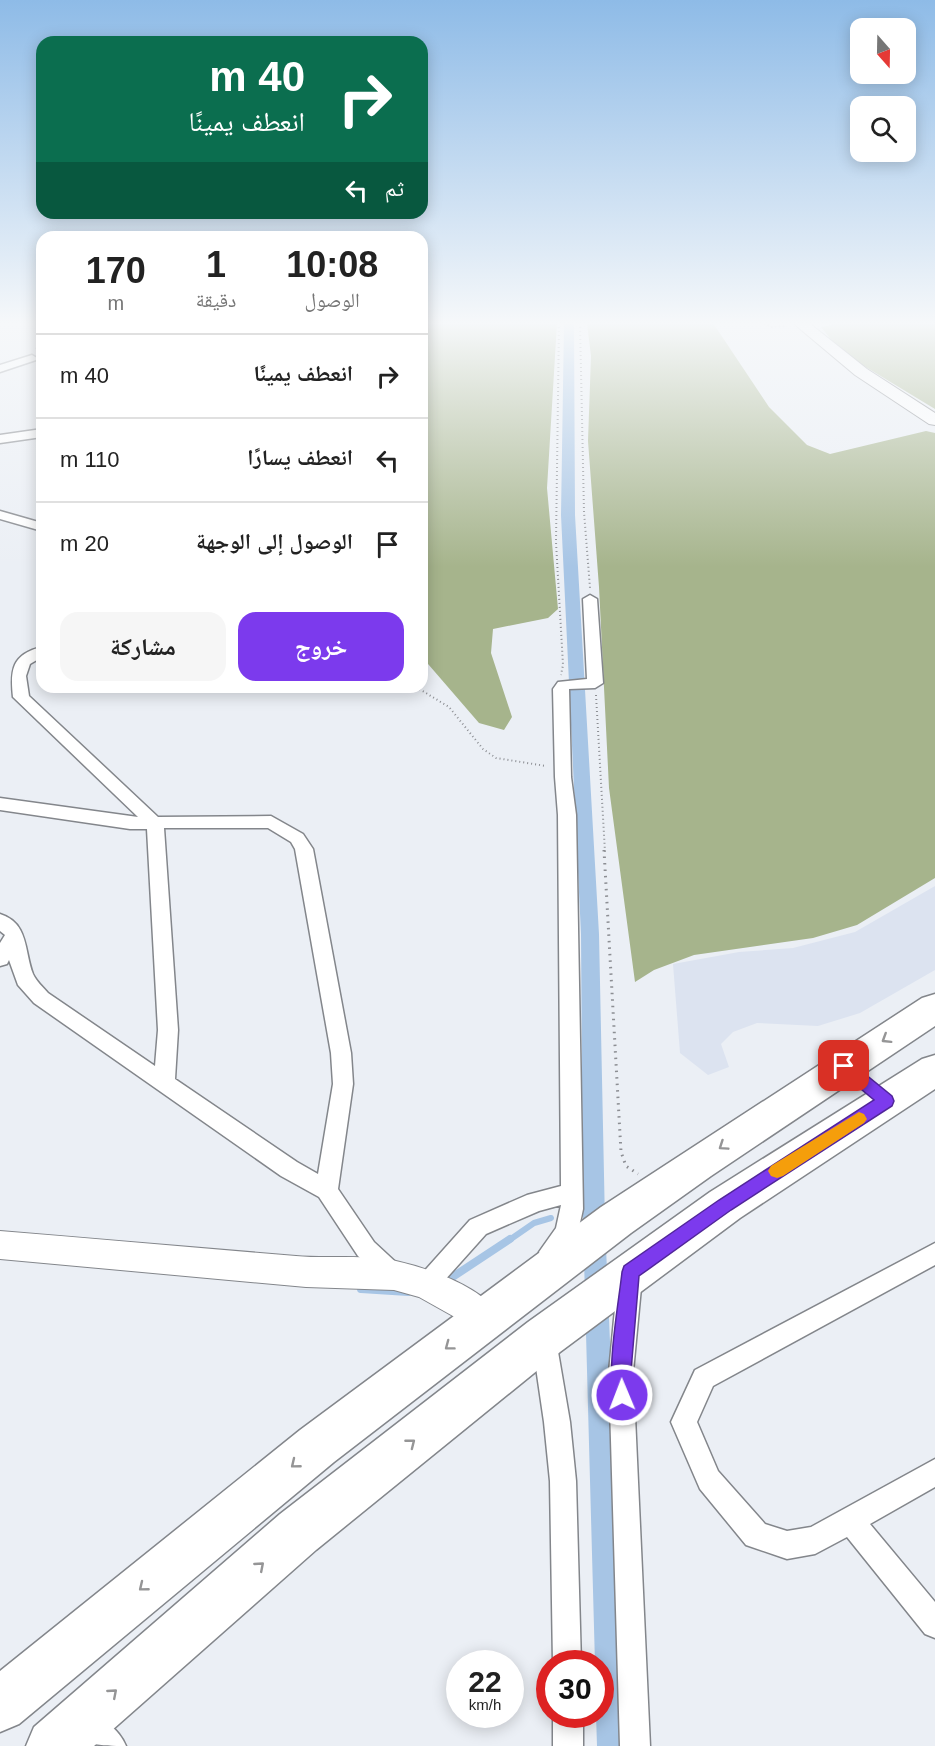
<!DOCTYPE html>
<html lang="ar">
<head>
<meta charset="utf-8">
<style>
  body { margin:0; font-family:Helvetica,"Noto Naskh Arabic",sans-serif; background:#f6f6f6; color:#222; direction:rtl; height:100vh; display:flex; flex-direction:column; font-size:22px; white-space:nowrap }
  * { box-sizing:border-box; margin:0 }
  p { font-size:20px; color:#767676 }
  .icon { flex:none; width:33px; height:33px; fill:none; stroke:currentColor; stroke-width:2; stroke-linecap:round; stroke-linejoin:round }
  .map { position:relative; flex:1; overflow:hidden; direction:ltr }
  .side { position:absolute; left:36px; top:231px; width:392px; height:462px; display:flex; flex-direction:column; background:#fff; border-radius:18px; box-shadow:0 3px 15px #0003; direction:rtl }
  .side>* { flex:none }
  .hud { position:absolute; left:36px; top:36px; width:392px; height:183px; border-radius:18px; box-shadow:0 3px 15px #0003; direction:rtl; background:#0b6e4f; color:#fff; overflow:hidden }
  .needle { width:39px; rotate:160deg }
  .tools { position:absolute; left:850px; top:18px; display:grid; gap:12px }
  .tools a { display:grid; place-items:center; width:66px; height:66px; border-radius:12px; background:#fff; box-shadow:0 3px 15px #0003; font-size:30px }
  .speed { position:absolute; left:446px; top:1650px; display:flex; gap:12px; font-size:30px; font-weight:700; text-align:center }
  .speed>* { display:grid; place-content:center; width:78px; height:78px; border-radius:50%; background:#fff; box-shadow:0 3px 15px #0003; line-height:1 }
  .speed small { font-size:15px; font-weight:400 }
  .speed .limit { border:9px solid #d22; background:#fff; color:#111 }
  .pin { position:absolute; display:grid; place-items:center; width:51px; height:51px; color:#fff; margin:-26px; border-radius:12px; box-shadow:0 3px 9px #0006 }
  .me { position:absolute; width:66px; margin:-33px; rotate:359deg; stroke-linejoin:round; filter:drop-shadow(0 0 4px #0008) }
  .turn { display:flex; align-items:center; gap:21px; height:126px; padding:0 24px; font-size:27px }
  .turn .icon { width:78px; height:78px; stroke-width:2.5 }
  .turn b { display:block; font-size:42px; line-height:51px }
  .then { display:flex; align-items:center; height:57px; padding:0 24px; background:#0003; gap:12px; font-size:22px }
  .eta { display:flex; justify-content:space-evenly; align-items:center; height:102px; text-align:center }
  .eta b { font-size:36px; font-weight:700; line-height:42px }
  .primary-button { display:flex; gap:12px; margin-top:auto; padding:12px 24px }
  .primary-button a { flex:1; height:69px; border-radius:18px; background:#7c3aed; color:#fff; font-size:24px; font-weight:700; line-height:69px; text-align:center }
  .primary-button a+a { background:#f6f6f6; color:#222 }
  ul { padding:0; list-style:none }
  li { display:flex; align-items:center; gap:18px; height:84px; padding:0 24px; border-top:2px solid #e0e0e0 }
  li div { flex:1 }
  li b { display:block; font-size:22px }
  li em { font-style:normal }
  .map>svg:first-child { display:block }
</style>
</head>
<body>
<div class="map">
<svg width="935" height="1746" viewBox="0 0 935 1746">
  <rect width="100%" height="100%" fill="#ebeff5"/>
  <path fill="#dce3f0" d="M935,886V970L860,1013L818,1026L757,1023L733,1032L721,1044L729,1067L708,1075L680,1053L673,964L739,952L793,948L855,932Z"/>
  <path fill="#a6b48c" d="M422,323H557L547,488L558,609L548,618L493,629L491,653L512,717L504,730L479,723L422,657Z
    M587,323H713L769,407L807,445L830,454L926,431L935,433V878L857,925L813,938L694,955L654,970L635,982L609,788L599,587L588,441L591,356Z
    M841,323H935V409L841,352L821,327Z"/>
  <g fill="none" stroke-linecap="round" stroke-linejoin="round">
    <path stroke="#a7c5e5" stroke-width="6" d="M508,1241L534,1223L551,1218"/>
    <path stroke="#a7c5e5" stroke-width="8" d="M445,1282L510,1239
      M361,1289L408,1292"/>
    <path fill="#a7c5e5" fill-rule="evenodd" d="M564,323H574L575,515L599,934L605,1223L627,1746H597L596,1714H600V1664H595L583,1223L581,934L561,515Z"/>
    <g stroke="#83868b" stroke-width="3">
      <path id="street" d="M32,355L37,358L36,360L0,372V365Z
        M42,429V437L0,443V435Z
        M0,511L42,523V531L0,519Z
        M590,595L597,599L603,683L595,688L569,689L571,777L576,815L583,1209C579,1229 573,1254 551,1262L543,1259L539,1252L556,1228L561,1205L539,1211L486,1234L435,1291L427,1295L419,1291L415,1284L419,1277L470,1220L527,1195L561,1186L558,815L555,777L553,689L558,682L587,679L583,599Z
        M42,647V657L30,664L26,676L29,696L158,817L271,816L303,834L313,849L351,1053L353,1084L338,1189L374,1242L401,1267L405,1274L401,1281L393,1284L385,1281L358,1256L319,1197L281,1176L34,1003L18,985L9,960L7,964L0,966V943L5,935L0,931V914C29,923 24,951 33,974C36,981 43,987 48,993L155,1066L158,1030L147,829H130L0,810V798L138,817L13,697C10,670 12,654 42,647ZM164,828H268L291,842L295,849L331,1053L333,1084L318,1174L297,1162L175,1079L178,1030Z
        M935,1243V1265L713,1386L697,1422L718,1471L765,1524L787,1531L811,1527L935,1459V1487L870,1524L935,1602V1638L925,1634L847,1537L815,1554L787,1559L746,1545L700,1489L671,1422L695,1370Z
        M630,1266L638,1270L642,1277L633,1372L650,1746H620L609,1372L618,1277L622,1270Z
        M544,1329L553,1332L556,1340L570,1422L576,1481L581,1664H553L550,1481L544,1422L532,1340L535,1332Z
        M84,1709C101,1716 119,1729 126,1746C100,1746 81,1746 69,1724L74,1714Z
        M553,1714H583V1746H553Z"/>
    </g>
    <g stroke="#83868b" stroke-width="2">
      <path id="secondary" d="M793,323H809L867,369L935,413V425L929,424L855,375Z
        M0,1231C99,1239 197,1248 296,1256C327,1259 367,1254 396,1261C428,1268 487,1288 501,1319L496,1330L484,1335L472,1330L460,1320L419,1297L394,1290L306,1287L0,1259Z"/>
    </g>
    <g stroke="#83868b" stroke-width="3">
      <path id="highway" d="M935,994V1026L711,1176L631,1233L334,1462L19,1724L0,1732V1671L300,1430L601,1207L922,998Z
        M935,1055V1089L740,1218L560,1352L316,1550L94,1746H26L34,1727L280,1514L528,1322L710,1192L922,1059Z"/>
    </g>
    <path stroke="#8c8e93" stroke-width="2" stroke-dasharray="1 3" stroke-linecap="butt" d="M559,323L556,542L563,665L561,675
      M580,323L584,512L590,588
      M760,323L772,327L785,326
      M36,349L42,343
      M416,687L449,707L483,749L496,758L546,766
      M596,695L605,852"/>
    <path stroke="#8c8e93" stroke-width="3" stroke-dasharray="1.5 5" stroke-linecap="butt" d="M604,850L621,1152L626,1166L638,1174"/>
    <use href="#street" fill="#fff" fill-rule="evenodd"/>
    <use href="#secondary" fill="#fff" fill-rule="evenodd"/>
    <use href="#highway" fill="#fff" fill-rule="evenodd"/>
  </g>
  <defs><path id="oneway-chevron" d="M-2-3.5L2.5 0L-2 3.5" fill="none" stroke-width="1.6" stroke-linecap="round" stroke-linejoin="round" transform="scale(1.5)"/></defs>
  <g stroke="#959596">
    <use href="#oneway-chevron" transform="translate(886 1039) rotate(148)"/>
    <use href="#oneway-chevron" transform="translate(723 1146) rotate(146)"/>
    <use href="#oneway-chevron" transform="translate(449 1346) rotate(143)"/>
    <use href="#oneway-chevron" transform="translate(411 1443) rotate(-38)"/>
    <use href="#oneway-chevron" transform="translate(295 1464) rotate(141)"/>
    <use href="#oneway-chevron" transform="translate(260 1566) rotate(-41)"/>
    <use href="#oneway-chevron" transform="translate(143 1587) rotate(141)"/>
    <use href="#oneway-chevron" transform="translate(113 1693) rotate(-41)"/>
  </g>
  <linearGradient id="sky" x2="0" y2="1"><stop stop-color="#8ebbe7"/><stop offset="0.57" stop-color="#f6f8fa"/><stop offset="1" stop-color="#f6f8fa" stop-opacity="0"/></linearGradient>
  <rect width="935" height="567" fill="url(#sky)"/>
  <path fill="#7c3aed" stroke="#51269a" stroke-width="1.5" d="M844,1060L849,1061L892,1096L894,1101L892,1106L731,1210L639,1276L631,1371L632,1395L629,1401L622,1404L615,1401C605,1377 619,1301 622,1272L624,1266L719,1200L874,1100L838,1070L836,1066L838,1061Z"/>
  <path fill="#f59e0b" d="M859,1112L864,1114L867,1119L864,1123L783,1176L777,1178L771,1176L768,1171L771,1166Z"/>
</svg>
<div class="tools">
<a><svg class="needle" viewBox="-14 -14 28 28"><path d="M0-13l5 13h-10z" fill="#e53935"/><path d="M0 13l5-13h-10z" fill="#767676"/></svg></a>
<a><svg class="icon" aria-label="search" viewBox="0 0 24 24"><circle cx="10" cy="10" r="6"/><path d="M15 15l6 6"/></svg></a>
</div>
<div class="speed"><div>22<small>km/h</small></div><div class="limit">30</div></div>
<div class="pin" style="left:844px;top:1066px;background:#d93025"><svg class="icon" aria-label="arrive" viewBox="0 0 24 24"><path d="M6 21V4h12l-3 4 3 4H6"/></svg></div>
<svg class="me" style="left:622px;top:1395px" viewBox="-20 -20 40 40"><circle r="17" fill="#7c3aed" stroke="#fff" stroke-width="3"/><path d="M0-11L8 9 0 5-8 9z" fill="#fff"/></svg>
<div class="hud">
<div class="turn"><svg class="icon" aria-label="right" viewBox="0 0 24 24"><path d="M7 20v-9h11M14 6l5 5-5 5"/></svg><div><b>40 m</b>انعطف يمينًا</div></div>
<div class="then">ثم<svg class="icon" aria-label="left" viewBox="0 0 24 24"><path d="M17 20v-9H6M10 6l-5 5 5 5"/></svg></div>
</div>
<section class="side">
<div class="eta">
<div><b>10:08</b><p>الوصول</p></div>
<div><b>1</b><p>دقيقة</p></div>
<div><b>170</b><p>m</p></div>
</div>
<ul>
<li><svg class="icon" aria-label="right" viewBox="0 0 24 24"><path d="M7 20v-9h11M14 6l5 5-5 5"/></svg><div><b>انعطف يمينًا</b></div><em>40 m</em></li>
<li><svg class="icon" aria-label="left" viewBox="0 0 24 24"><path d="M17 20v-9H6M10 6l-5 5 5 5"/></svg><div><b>انعطف يسارًا</b></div><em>110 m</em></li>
<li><svg class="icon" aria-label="arrive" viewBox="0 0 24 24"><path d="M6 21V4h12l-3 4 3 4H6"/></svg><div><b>الوصول إلى الوجهة</b></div><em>20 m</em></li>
</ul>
<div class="primary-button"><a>خروج</a><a>مشاركة</a></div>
</section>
</div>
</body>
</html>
